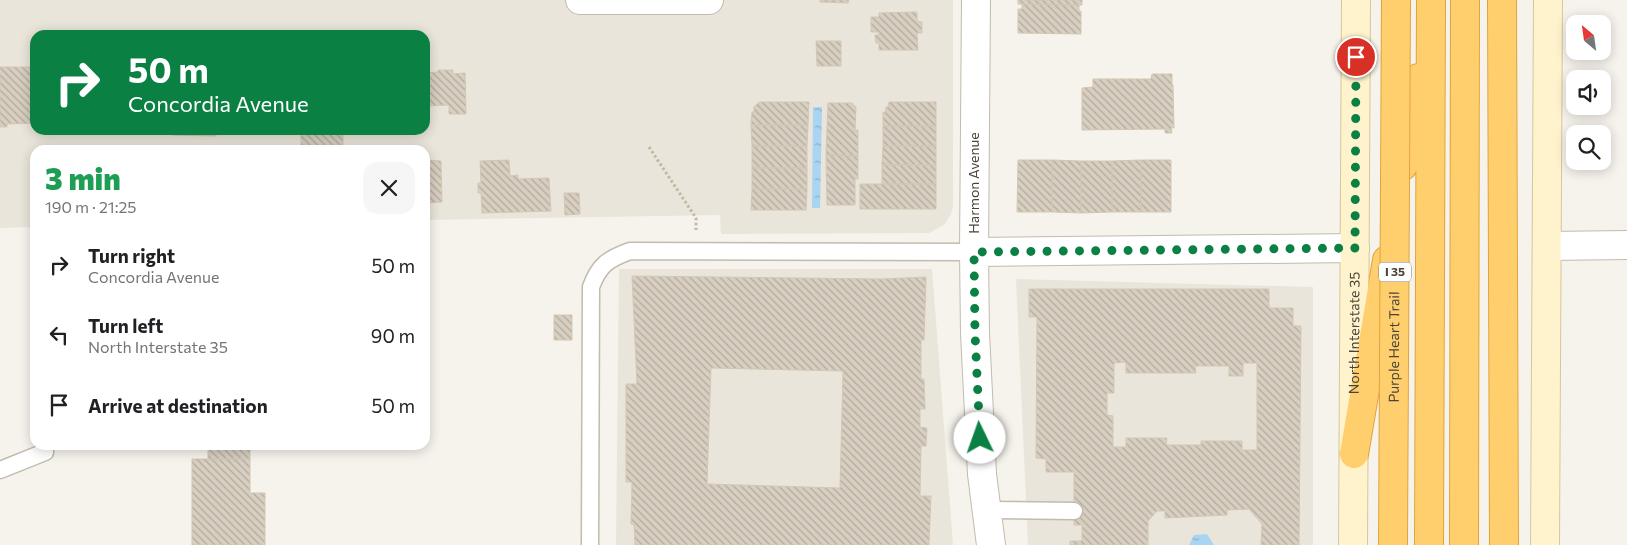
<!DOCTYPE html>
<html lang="en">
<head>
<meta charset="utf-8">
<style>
  body { margin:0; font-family:Commissioner,sans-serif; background:#f6f6f6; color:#202124; height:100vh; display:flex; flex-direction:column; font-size:19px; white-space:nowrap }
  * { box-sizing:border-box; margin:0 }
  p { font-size:16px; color:#757577 }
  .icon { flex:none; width:28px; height:28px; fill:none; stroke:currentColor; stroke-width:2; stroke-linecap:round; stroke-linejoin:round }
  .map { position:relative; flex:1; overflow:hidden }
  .sheet { position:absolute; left:30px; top:145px; width:400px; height:305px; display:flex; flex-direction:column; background:#fff; border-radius:15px; box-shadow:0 2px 12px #0003 }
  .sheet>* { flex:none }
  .guide { position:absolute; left:30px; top:30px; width:400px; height:105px; border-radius:15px; box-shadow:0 2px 12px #0003; background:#0b8043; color:#fff; overflow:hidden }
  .needle { width:32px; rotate:331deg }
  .controls { position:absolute; left:1566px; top:15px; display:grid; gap:10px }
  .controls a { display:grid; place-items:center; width:45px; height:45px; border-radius:10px; background:#fff; box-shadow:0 2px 12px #0003; font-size:25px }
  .pin { position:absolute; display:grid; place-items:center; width:42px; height:42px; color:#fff; margin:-21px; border:2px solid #fff; border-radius:50%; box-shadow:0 1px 5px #0007 }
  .me { position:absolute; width:55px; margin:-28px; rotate:357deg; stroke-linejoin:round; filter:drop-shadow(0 0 4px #0008) }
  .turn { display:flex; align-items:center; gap:18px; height:105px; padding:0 15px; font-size:22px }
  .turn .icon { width:65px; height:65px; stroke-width:2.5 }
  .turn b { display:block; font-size:35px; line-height:42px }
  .round { display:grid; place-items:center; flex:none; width:52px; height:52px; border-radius:15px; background:#f6f6f6 }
  .summary { display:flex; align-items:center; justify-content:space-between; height:85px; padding:0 15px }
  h1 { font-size:30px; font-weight:800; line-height:38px; color:#1e9e55 }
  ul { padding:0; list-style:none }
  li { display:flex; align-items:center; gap:15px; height:70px; padding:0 15px }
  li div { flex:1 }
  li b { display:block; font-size:19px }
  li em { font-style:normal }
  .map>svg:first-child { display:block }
</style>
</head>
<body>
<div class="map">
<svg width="1627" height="545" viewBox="0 0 1627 545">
  <defs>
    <pattern id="water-ripples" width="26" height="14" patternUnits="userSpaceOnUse" patternTransform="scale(1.25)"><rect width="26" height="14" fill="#a9d4f2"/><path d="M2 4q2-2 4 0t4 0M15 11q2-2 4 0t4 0" fill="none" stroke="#8caec5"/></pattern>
    <pattern id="building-back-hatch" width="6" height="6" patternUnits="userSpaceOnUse" patternTransform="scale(1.25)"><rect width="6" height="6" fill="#d8cfc1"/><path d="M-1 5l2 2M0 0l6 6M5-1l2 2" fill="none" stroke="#b1aa9e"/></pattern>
  </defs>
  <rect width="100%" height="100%" fill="#f6f3ec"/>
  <path fill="#eae5da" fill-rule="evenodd" d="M0,0H953V206L951,214L944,225L929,233L721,234L720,215L425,220V150H35V227L0,228ZM35,35H425V130H35Z
    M619,269H932L953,545H616Z
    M1016,279L1313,287V545H1028Z"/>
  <path fill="url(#water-ripples)" d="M813,107H822L820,208H812Z
    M1207,534L1214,545H1189L1194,535Z"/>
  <path fill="url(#building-back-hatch)" stroke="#d3c7b4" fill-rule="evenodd" d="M820,0H849L848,3L820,2Z
    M1018,0H1082V5L1018,4Z
    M1022,4L1079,5V11H1081V34L1018,33V9H1022Z
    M917,12V21L922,22V33H917L918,50H879V43H876L875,35H879V32H871V17H879V13Z
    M816,41H841V66H817Z
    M0,67H35V123L7,124V127H0Z
    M438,70H453V74L465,73L466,114H449V105L426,106V73L438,72Z
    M1152,74H1172V85H1173L1174,128H1171L1172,133H1165V129L1082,130V88L1093,87V79H1151Z
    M759,102H809L808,125H751L752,112H754V107Z
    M889,102H936V126H883V112L885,113L886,107H888Z
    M828,103H852L856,107L855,130H858V156L826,155Z
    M751,125H808L807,146H752Z
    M883,126H936V146H883Z
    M172,130H216V136L172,135Z
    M297,130H343V150H301V131Z
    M752,146H807V168H752Z
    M883,146H936V165H882Z
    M826,155L858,156V179H855V205H827Z
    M425,160L441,161L442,202L425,203Z
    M509,160L510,176L518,175V179L549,178L551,211L482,213L481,193H478V183H481L480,161Z
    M1018,160H1052V212H1017Z
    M1052,160L1081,161V213L1052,212Z
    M1141,160V212H1112V161Z
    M1141,160H1171V212H1141Z
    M1081,161H1112V212L1081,213Z
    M882,165H936V184H882Z
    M752,168H807V189H752Z
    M860,184H936V209H860Z
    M752,189H807L806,210H751Z
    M564,193H579L580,214L565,215Z
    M632,276L882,279L926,277L924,340H921V379H924L925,409H920V427L927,428L926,446H921L920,496H931L929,545H635L634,525L631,524L632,482H626V384H637ZM711,368L843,371L840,488L707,484Z
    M1029,289H1269V308H1293V326H1301L1299,545H1261L1262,524L1249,509L1227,510V515L1165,518V511H1157L1148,521V545H1070V541H1082V525H1074V472H1046V459L1036,458L1037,317H1029ZM1126,362V373H1196L1195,366H1229V376H1243V363H1257V450H1242V441H1201V445H1166L1167,438H1126V447H1113V416L1107,415V393H1114V363Z
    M554,315H572V340H554Z
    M208,445H250V459H208Z
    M192,459H250V493H265V545H192Z"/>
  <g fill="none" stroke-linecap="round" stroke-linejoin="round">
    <g stroke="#c2bbae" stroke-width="19">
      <path id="service" d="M0,470L45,452V445
        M987,510L1074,511
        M590,545L591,287C599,265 608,259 630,251L974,252"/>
    </g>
    <g stroke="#c2bbae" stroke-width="30">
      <path id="minor" d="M580,0H709
        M976,0L974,252L975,333L982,474L991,545
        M1547,246L1627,245
        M974,252L1355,248"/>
    </g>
    <g stroke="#d6c79b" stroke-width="30">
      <g id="secondary">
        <path id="s1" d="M1353,545L1356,0"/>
        <path d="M1545,545L1548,0"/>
      </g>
    </g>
    <g stroke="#e0a43c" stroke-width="30">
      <path id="motorway" d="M1502,0L1504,545
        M1403,166L1418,78
        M1354,454L1387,260
        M1429,545L1431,0
        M1464,545L1465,0"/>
    </g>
    <path stroke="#c4b79f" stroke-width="3" stroke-dasharray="2.5 2.5" stroke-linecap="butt" d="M649,147L696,218V230"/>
    <use href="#service" stroke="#fff" stroke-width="16"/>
    <use href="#minor" stroke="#fff" stroke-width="28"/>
    <use href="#secondary" stroke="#fff3cd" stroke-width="28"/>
    <use href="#motorway" stroke="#ffcf6e" stroke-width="28"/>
    <g stroke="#e0a43c" stroke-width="30" stroke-linecap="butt">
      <g id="motorway-bridge">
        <path id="s2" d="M1393,545L1396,0"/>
      </g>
    </g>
    <use href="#motorway-bridge" stroke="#ffcf6e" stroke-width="28"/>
  </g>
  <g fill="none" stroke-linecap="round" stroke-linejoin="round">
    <path stroke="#0b8043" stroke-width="9" stroke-dasharray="0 16.2" d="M980,438L975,333L974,252L1355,248L1356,57"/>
  </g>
  <g text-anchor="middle" stroke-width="4.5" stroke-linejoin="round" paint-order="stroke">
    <rect fill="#fff" stroke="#817c74" stroke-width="1" x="1379" y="262.5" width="32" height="19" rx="4"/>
    <g font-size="12" font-weight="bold" fill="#4b4439">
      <text x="1395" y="276">I 35</text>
    </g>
    <g font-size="14" fill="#4b4439" stroke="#fff">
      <text transform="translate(974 183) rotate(-90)" y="5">Harmon Avenue</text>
      <text dy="5" stroke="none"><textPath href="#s1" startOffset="212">North Interstate 35</textPath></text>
      <text dy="5" stroke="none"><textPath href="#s2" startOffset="198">Purple Heart Trail</textPath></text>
    </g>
  </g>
</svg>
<div class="controls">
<a><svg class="needle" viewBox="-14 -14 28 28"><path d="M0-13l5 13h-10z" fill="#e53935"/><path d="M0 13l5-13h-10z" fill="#757577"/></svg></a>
<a><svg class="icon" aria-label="sound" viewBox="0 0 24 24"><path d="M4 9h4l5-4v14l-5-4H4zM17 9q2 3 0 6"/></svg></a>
<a><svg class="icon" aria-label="search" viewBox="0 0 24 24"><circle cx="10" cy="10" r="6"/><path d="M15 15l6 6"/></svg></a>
</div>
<div class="pin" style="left:1356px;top:57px;background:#d93025"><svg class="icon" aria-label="arrive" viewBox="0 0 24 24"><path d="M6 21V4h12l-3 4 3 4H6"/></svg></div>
<svg class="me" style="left:980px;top:438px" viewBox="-20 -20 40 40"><circle r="19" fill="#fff"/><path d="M0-13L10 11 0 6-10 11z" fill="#0b8043"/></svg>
<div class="guide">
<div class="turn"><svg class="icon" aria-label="right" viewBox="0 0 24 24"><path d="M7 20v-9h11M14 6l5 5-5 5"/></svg><div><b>50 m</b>Concordia Avenue</div></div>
</div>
<section class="sheet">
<div class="summary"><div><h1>3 min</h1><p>190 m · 21:25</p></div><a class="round"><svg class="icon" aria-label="close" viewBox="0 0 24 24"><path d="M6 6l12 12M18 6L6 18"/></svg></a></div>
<ul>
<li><svg class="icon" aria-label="right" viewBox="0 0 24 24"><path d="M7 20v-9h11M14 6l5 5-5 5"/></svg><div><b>Turn right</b><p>Concordia Avenue</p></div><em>50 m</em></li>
<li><svg class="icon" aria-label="left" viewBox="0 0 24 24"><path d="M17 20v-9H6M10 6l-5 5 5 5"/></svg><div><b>Turn left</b><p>North Interstate 35</p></div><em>90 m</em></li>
<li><svg class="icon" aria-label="arrive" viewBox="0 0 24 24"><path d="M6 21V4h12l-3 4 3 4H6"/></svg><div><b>Arrive at destination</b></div><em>50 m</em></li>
</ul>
</section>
</div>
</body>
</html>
